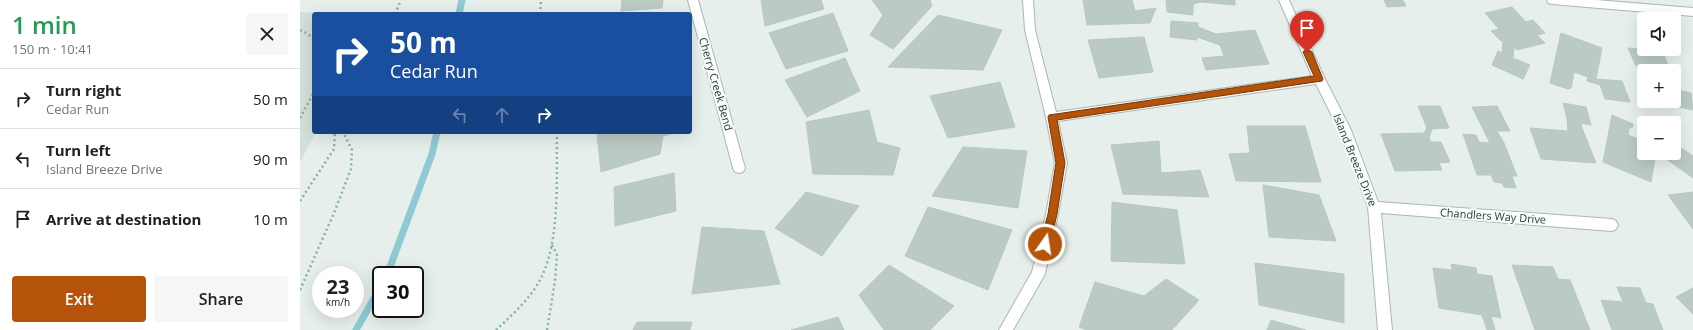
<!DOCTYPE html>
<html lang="en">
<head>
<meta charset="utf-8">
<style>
  body { margin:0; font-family:"Open Sans",sans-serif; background:#f6f6f6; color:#202124; height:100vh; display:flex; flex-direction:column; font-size:15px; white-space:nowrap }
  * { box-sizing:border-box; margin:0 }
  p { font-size:13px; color:#757577 }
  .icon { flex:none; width:22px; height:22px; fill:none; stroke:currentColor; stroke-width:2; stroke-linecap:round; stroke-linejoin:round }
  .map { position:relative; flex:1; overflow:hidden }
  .side { display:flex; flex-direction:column; background:#fff; width:300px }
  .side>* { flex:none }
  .hud { position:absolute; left:12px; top:12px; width:380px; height:122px; border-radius:4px; box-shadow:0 4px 16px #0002; background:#1a4fa0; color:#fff; overflow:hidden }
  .controls { position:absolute; left:1337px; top:12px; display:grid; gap:8px }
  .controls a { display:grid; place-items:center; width:44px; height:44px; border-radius:4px; background:#fff; box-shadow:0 4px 16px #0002; font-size:20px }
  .speed { position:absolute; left:12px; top:266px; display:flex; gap:8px; font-size:20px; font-weight:700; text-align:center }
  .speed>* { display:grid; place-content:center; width:52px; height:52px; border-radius:50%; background:#fff; box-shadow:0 4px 16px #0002; line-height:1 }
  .speed small { font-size:10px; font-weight:400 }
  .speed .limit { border:2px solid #111; border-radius:6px; background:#fff; color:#111 }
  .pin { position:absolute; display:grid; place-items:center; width:34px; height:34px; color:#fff; margin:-41px -17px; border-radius:50% 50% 50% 0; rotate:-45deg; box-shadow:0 0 4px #0007 }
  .pin .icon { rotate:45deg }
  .me { position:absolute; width:44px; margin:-22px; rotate:13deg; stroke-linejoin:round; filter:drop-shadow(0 0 3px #0008) }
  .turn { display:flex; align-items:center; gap:14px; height:84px; padding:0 12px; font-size:18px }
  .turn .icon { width:52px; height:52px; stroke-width:2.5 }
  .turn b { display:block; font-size:28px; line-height:34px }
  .lanes { display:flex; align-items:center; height:38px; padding:0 12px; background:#0003; justify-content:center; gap:20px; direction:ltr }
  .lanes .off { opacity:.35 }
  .round { display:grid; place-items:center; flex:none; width:42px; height:42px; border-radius:4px; background:#f6f6f6 }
  .summary { display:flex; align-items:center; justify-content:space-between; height:68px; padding:0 12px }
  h1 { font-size:24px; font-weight:600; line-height:30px; color:#1e9e55 }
  .action { display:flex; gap:8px; margin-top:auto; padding:8px 12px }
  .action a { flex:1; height:46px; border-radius:4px; background:#b45309; color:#fff; font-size:16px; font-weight:600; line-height:46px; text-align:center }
  .action a+a { background:#f6f6f6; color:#202124 }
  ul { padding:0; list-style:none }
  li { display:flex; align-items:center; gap:12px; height:60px; padding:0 12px; border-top:1px solid #e0e0e0 }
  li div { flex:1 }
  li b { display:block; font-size:15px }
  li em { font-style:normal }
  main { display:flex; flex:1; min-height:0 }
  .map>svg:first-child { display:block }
</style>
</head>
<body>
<main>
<section class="side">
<div class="summary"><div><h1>1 min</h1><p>150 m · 10:41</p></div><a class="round"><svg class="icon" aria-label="close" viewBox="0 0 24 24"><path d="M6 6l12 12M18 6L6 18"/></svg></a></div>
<ul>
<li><svg class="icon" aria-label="right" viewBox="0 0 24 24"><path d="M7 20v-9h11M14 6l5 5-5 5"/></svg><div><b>Turn right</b><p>Cedar Run</p></div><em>50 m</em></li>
<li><svg class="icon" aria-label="left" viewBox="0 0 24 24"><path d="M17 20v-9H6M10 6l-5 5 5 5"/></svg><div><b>Turn left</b><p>Island Breeze Drive</p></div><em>90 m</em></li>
<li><svg class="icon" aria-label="arrive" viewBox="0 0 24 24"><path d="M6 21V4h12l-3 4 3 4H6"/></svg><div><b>Arrive at destination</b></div><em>10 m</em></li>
</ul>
<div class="action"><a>Exit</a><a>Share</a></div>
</section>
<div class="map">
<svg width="1393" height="330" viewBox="0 0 1393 330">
  <rect width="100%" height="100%" fill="#e6efeb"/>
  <path fill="#d4dfda" d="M0,12L43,14H14V132H16L0,162Z"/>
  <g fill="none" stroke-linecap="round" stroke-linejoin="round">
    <path stroke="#8ec9d4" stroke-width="7" d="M159,14L162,0
      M87,275L132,154L137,132
      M56,330L81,286"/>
  </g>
  <path fill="#bbcac4" stroke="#b8c9c2" d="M322,0H363L362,8L321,11Z
    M461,0H521L524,9L465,26Z
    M572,0H630L632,6L593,49L570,35L583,15Z
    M783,0H832L835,11L856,8L850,23L787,25Z
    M866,0H935V5L901,2L893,4V15L867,12Z
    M1084,0H1103L1106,6L1087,7Z
    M1212,7L1226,22L1233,20L1245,33L1237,35L1245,43L1217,50L1214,47L1213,58L1230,65L1223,79L1192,65L1198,51L1202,53L1203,40L1201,41L1191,31L1199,29L1185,13Z
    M533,13L548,51L486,69L469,33Z
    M638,15L702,30L683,70L588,67Z
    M871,21L898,23V27L916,34L955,30L969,64L906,70L902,58L924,56L920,45L897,37V40L870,37Z
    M1261,33L1302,48L1296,79L1322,81L1330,102L1305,99L1300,85L1287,81L1288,77L1274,72L1271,88L1268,89L1250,83Z
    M844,37L853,72L799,78L788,40Z
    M1328,48L1362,51L1368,65H1371L1373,71H1344V79H1342Z
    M545,58L560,91L507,117L485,80Z
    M700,82L715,127L648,138L630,96Z
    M1374,89L1391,93L1393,110L1369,105V101H1374Z
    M1263,103L1286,107L1291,125L1281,123L1282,128L1296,163L1241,159L1230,128L1268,131L1267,119Z
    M1118,106H1140L1149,128L1132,129L1129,138L1131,142H1141L1150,162L1139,163L1142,170L1095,171L1081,134L1124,133L1127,128Z
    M1197,106L1210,131H1197L1204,143L1217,176H1212L1216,188L1204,187L1202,183L1194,182L1191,175H1177L1163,134L1176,135L1179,142L1190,143L1172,107Z
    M569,110L577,142L600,148L593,175L513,174L506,122Z
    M1312,115L1333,124V127L1329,128L1328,135L1341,140L1340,145L1344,147V153H1356L1351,182L1303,162Z
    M947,126H1005L1021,182L936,181L929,154L950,153Z
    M305,132H377L363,136L360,154L301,172L297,134Z
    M859,141L861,173L900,170L909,197L823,194L811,145Z
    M1374,143L1393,156V178L1358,153H1374Z
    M663,147L727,151L718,208L632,196Z
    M374,173L376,211L315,226L314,187Z
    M963,185L1019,195L1036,241L969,237Z
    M506,192L559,206L522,256L475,228Z
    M1393,192V229L1368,195Z
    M812,202L877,210L885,264L811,261Z
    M628,207L712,230L688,290L605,256Z
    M402,227L464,231L480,284L392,294Z
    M955,263L1044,274V323L959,305Z
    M1151,264L1176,268L1177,274L1192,276L1201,318L1191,316L1195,330H1187L1182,315L1139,308L1133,268L1152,270Z
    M589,265L654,306L630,330H584L559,295Z
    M1212,265L1253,267L1258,279L1270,280L1290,330H1235Z
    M866,279L899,300L872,330H786L779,327L795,282L844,296Z
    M1317,287L1340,288L1346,303L1353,304L1363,330H1312L1301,300L1323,302Z
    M1393,288V314L1376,297Z
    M538,317L544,330H491Z
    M971,320L1006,330H967Z
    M337,322H392L390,330H333Z"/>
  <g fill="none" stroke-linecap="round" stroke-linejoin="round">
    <g stroke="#a8b8b2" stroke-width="2">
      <path id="minor" d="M388,0H398L445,168L443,172L439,173L435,172L433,168Z
        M723,0H733L735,30L756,112L1012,76L979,0H989L1025,79L1051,130L1078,202L1312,219L1316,221L1318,225L1316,229L1312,231L1081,213L1092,330H1078L1068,207L1039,130L1016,84L758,121L767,163L758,214L745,274L713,330H699L732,272L746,214L755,163L746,117L725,30Z
        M1247,0H1296L1393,8V16L1252,4L1248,3Z"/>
    </g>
    <path stroke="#86b3a5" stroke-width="2.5" stroke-dasharray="2 3" stroke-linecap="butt" d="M95,14L101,0
      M240,14L241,0
      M0,30L8,34L14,40
      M0,118L14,92
      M0,201L34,149L35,132
      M0,290L34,213L51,169L52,150L43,132
      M196,330C212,315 230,299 240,280C261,241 256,175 257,132
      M247,330L255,281L257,255L252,245"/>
    <use href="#minor" fill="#fff" fill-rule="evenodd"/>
  </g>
  <path fill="#b45309" stroke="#753606" d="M1007,49L1012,52L1023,79L1022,81L757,120L765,163L757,214L750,244L749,247L745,248L742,247L740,244L748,214L756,163L748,117L749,115L1014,76L1003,52Z"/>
  <g text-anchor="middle" stroke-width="4" stroke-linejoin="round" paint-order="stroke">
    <g font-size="11" fill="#24423a" stroke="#f7fbf9">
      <text transform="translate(416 84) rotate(74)" y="4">Cherry Creek Bend</text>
      <text transform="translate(1055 160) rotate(68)" y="4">Island Breeze Drive</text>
      <text transform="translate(1193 216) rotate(4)" y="4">Chandlers Way Drive</text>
    </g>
  </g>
</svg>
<div class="controls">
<a><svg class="icon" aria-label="sound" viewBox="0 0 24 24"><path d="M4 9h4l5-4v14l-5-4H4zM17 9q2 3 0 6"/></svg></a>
<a>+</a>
<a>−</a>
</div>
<div class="speed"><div>23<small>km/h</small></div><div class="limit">30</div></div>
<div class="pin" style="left:1007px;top:52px;background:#d93025"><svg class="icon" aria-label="arrive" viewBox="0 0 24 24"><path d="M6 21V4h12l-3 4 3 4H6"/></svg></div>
<svg class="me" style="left:745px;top:244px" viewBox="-20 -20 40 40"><circle r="17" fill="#b45309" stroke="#fff" stroke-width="3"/><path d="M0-11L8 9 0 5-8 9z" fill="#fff"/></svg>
<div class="hud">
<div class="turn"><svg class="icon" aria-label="right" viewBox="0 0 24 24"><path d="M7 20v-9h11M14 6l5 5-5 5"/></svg><div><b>50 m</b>Cedar Run</div></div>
<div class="lanes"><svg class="icon off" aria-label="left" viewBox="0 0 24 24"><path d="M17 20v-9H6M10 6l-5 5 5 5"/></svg><svg class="icon off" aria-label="ahead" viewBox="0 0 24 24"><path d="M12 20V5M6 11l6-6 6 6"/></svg><svg class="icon" aria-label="right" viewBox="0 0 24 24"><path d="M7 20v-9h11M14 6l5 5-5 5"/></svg></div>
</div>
</div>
</main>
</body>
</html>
